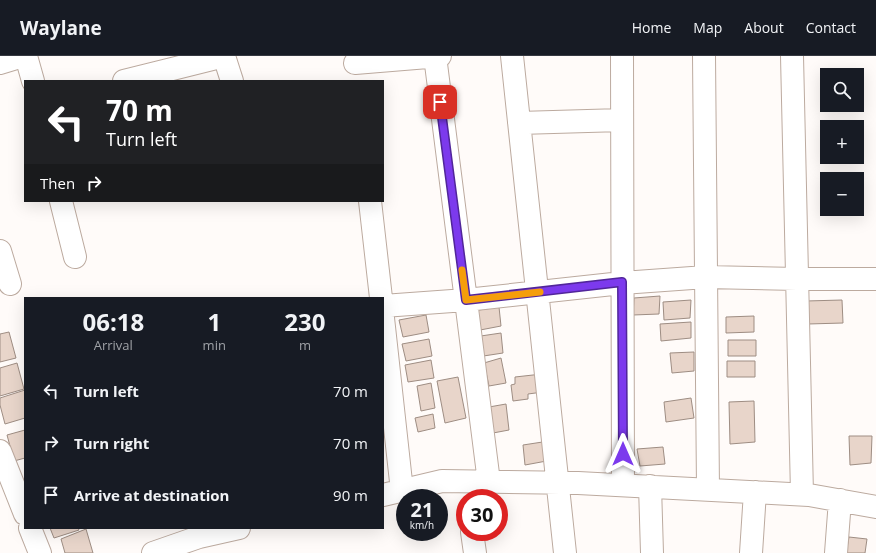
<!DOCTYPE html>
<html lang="en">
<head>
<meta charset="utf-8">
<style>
  body { margin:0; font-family:"Open Sans",sans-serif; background:#242831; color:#f1f3f6; height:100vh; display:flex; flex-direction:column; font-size:15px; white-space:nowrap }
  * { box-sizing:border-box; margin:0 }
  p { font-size:13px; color:#9ea1a6 }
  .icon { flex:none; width:22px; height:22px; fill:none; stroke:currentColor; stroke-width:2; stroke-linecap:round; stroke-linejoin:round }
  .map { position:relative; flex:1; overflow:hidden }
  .drawer { position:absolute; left:24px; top:241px; width:360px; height:232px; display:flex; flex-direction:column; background:#171b24; border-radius:0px; box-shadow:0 4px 16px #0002 }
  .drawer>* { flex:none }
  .hud { position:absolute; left:24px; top:24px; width:360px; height:122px; border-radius:0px; box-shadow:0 4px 16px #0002; background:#202124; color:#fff; overflow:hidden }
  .fabs { position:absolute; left:820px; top:12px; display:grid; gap:8px }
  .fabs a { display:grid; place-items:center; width:44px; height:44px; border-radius:0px; background:#171b24; box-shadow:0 4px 16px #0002; font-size:20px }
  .speed { position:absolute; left:396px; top:433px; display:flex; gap:8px; font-size:20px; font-weight:700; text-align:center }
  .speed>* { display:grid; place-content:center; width:52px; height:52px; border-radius:50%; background:#171b24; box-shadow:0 4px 16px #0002; line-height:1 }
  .speed small { font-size:10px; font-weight:400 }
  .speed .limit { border:6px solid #d22; background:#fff; color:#111 }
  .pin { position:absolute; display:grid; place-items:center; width:34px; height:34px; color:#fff; margin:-17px; border-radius:8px; box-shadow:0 2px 6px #0006 }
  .me { position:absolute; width:44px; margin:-22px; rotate:0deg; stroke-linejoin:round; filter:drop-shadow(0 0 3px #0008) }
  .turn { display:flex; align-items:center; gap:14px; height:84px; padding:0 16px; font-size:18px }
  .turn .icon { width:52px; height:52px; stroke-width:2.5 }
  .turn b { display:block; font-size:28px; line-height:34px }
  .then { display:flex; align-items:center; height:38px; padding:0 16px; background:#0003; gap:8px; font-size:15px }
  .eta { display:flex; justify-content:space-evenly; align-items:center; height:68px; text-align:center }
  .eta b { font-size:24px; font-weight:700; line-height:28px }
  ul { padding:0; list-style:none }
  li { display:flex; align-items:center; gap:12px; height:52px; padding:0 16px }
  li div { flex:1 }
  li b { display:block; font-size:15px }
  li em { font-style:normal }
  header { display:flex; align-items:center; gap:24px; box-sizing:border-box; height:56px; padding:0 20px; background:#171b24; border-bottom:1px solid #363941 }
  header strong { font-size:19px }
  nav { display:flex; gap:22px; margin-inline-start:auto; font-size:14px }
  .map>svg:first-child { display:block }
</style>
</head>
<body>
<header>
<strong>Waylane</strong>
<nav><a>Home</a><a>Map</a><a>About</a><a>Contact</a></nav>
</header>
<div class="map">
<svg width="876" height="497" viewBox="0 0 876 497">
  <rect width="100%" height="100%" fill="#fffbf9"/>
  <path fill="#e8d5ca" stroke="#9e8d83" d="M660,240L659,258L633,259L634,242Z
    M691,244L690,262L664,264L663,246Z
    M842,244L843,267L808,268L806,245Z
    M499,251L501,270L475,275L472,255Z
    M426,259L429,276L403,281L399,264Z
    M754,260V276L726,277V261Z
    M691,266V282L661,285L660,268Z
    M9,276L16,302L0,306V278Z
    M501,277L503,297L477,301L474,281Z
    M429,283L432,300L406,305L402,288Z
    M728,284H756V300H728Z
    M694,296V315L672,317L670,297Z
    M501,302L506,327L489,330L484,307Z
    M431,304L434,322L408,326L405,309Z
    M727,305H755V321H727Z
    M17,307L24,333L0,340V312Z
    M542,318L543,336L528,338V343L513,345L511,329L515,328V321Z
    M458,321L466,362L445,367L437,325Z
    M431,327L435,352L421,355L417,330Z
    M25,334V362L5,368L0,349V342Z
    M691,342L694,362L666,366L664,346Z
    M754,345L755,386L730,388L729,346Z
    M506,348L509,374L493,377L489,351Z
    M433,358L435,372L418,376L415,362Z
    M25,374V402L14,405L7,379Z
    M849,380H872L871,407L850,409Z
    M549,385L552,404L525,409L523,389Z
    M663,391L665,408L640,410L637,393Z
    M50,472H78L79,474L54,482Z
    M86,473L93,497H65L61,483Z
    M849,481L867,483L865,497H846Z"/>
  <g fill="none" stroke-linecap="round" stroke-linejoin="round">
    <g stroke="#bcaa9f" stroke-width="24">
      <path id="minor" d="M26,0L33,25
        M224,0L232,25
        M435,0L489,426
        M512,0L565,497
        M622,0L623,429
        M704,0L708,433
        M792,0L802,438
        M0,7L23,0
        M355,7L440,0
        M124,25L224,0
        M519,67L622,64
        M61,145L75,201
        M370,145L381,242
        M0,195L10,228
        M383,250L466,244L622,227L706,221L797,223H876
        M383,262L402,435
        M0,395L25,458
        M650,430L652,497
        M383,439L442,425L578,427L809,439L876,451
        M30,472L40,497
        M472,476L475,497
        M153,497L199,481L239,472
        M751,497L755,436
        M836,497L840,444"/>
    </g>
    <use href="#minor" stroke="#fff" stroke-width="22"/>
  </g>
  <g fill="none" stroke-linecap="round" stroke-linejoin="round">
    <g stroke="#51269a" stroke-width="10">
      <path id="route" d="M440,46L466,244L622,226L623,398"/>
    </g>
    <use href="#route" stroke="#7c3aed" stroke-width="7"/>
    <path stroke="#f59e0b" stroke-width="7" d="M462,214L466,244L540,236"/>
  </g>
</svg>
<div class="fabs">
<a><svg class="icon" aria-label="search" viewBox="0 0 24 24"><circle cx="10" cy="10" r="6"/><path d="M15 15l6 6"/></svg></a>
<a>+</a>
<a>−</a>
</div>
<div class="speed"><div>21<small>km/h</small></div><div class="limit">30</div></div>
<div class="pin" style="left:440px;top:46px;background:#d93025"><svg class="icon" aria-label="arrive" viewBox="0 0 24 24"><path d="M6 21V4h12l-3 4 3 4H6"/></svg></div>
<svg class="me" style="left:623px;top:398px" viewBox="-20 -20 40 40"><path d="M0-17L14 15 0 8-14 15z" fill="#7c3aed" stroke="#fff" stroke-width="4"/></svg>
<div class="hud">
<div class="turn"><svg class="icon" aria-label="left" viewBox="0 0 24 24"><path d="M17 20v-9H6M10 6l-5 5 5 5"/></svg><div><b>70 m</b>Turn left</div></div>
<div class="then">Then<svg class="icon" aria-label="right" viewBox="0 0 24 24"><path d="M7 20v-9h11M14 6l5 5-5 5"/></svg></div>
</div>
<section class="drawer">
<div class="eta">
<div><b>06:18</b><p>Arrival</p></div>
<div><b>1</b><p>min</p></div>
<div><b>230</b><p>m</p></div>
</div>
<ul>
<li><svg class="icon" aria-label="left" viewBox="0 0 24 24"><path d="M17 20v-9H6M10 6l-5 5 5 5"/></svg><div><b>Turn left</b></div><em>70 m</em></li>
<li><svg class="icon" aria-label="right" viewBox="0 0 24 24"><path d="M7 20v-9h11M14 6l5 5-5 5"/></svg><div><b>Turn right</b></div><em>70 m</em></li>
<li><svg class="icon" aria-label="arrive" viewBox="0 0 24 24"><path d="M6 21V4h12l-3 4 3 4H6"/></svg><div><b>Arrive at destination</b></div><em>90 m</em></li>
</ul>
</section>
</div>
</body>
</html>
